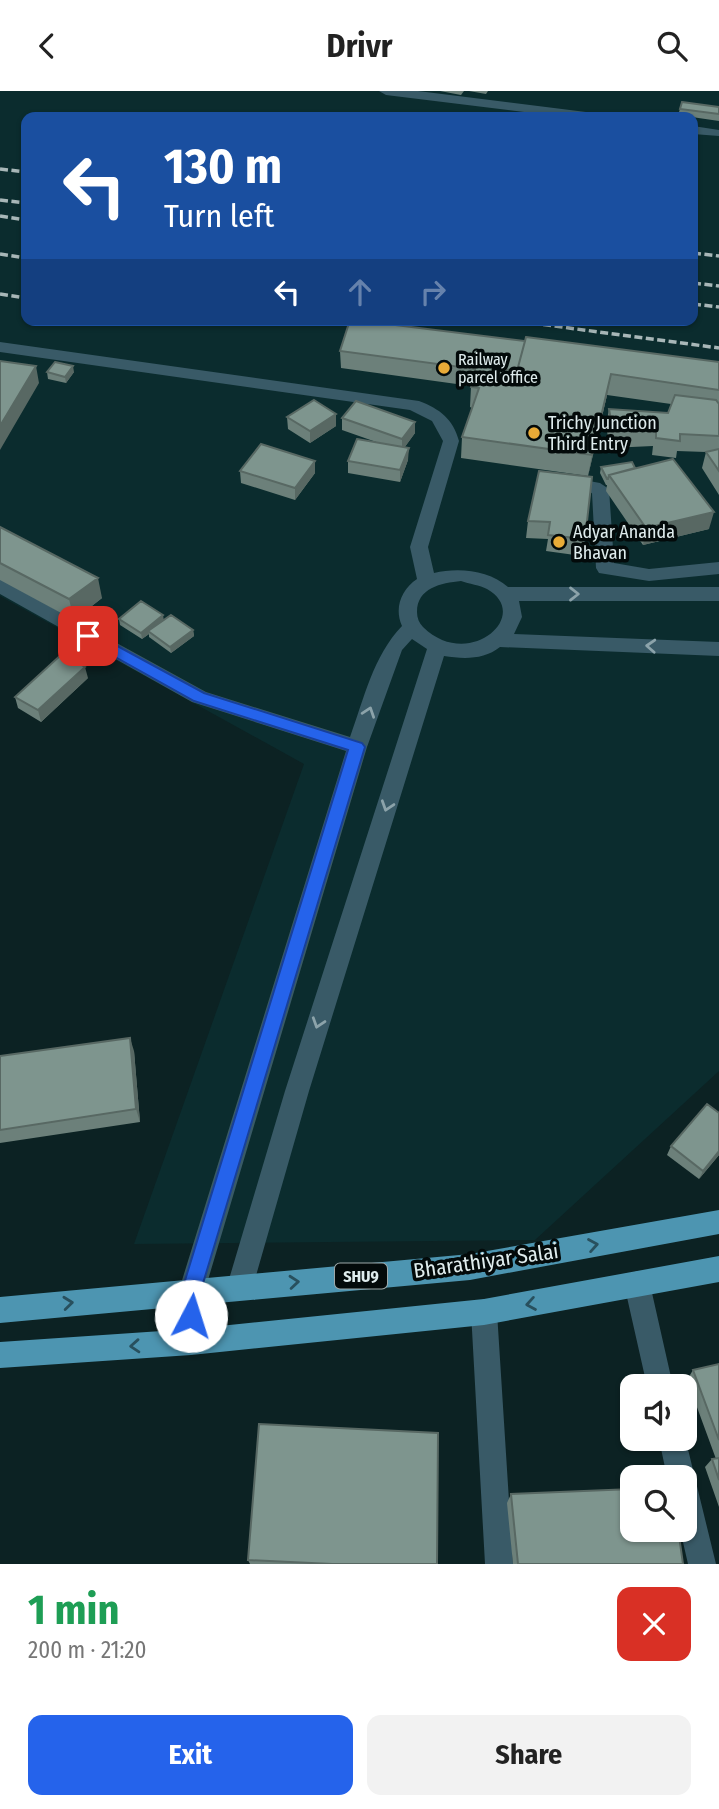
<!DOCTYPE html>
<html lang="en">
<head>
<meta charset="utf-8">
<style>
  body { margin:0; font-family:"Fira Sans Condensed",sans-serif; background:#f2f2f2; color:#222; height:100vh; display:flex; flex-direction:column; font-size:26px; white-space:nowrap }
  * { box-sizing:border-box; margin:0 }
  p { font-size:23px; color:#767676 }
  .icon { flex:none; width:38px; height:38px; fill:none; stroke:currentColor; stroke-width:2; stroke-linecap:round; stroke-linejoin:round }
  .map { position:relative; height:1473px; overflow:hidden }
  .details { display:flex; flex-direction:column; background:#fff; flex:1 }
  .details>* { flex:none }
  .banner { position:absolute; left:21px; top:21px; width:677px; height:214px; border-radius:14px; box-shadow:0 2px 5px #0004; background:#1a4fa0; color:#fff; overflow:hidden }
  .fabs { position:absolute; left:620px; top:1283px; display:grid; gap:14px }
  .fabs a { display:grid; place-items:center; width:77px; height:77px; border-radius:14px; background:#fff; box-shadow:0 2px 5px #0004; font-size:35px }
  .pin { position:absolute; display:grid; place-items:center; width:60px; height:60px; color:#fff; margin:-30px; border-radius:14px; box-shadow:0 4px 10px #0006 }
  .me { position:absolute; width:77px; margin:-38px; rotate:5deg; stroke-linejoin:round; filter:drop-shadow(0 0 5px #0008) }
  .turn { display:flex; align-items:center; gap:24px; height:147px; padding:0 28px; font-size:32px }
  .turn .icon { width:91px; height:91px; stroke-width:2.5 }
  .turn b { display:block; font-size:49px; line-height:60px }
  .lanes { display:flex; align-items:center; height:66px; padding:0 28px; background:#0003; justify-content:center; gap:35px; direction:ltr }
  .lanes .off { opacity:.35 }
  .round { display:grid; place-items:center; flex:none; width:74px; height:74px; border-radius:14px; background:#f2f2f2 }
  .headline { display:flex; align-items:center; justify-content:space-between; height:119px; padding:0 28px }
  h1 { font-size:42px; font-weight:700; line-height:52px; color:#1e9e55 }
  .cta { display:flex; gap:14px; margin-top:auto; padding:14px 28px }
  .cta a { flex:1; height:80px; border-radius:14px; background:#2563eb; color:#fff; font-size:28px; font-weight:700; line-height:80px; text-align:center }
  .cta a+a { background:#f2f2f2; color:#222 }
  header { display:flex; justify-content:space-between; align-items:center; height:91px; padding:0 28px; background:#fff; font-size:32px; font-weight:700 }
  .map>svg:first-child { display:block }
</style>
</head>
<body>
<header><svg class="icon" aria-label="back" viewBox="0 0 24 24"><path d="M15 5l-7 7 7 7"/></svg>Drivr<svg class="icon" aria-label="search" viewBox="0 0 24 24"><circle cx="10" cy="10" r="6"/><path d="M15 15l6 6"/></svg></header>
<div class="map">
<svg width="719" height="1473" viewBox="0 0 719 1473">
  <rect width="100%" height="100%" fill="#0c2223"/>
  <path fill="#0b2c2e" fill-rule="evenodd" d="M0,0H719V980L535,1149L134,1153L304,673L0,505ZM26,26H693V229H26Z"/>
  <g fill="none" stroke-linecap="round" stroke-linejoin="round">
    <path fill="#395a67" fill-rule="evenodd" d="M379,0H418L594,22L601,26H564L386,4Z
      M693,35L719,39V45L693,43Z
      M0,251L419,310C440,318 453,328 459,350L428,456L434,482C458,476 489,479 508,496H719V510H519L522,526L514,543L719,551V565L500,556C484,569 463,568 444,565L309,1000L253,1195L249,1204L240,1208L231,1204L227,1195L285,1000L427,558L412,548L402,559L367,656L205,1199L204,1251L200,1260L191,1264L182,1260L178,1251L179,1199L346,660L192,611L0,503V488L206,601L350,646C364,608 373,565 402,535C394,517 401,499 417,488L410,456L443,350L432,330L410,319L0,261ZM461,490C469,493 480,494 487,498C533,524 469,581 423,536C419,532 417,527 417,521C417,497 441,492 461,490Z
      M562,385L600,392L609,398L614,472L649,478L719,471V483L649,490L599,482L596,477L592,402L556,395L553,391L556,387Z
      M637,1180L646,1184L650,1193L673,1295H647L624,1193L628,1184Z
      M484,1208L493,1212L497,1221L513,1473H485L471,1221L475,1212Z
      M684,1342L716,1473H688L680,1438H684V1386H667L659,1348H684Z"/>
    <path fill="#4d95b1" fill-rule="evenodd" d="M719,1119V1143L470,1189L0,1232V1206L470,1163Z
      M719,1165V1191L484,1234L191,1264L0,1277V1251L191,1238L484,1208Z"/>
    <path stroke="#a8b7b8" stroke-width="3.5" stroke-dasharray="8 3.5" stroke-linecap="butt" d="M0,78L26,81
      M0,109L26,112
      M0,125L26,129
      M693,162L719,165
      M0,163L26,167
      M693,192L719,195
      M0,203L26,207
      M693,213L719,216
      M183,229L195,231
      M509,229L719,257"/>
  </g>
  <path fill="#6c807a" d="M440,0H464L461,4Z
    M469,0H488L486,3Z
    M719,16V30L678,24L680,18Z
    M525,250L719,271V404L702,377L706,361L677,360L676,367L652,364L653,355L610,357L606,335L609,318L668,322L671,313L607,304L588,385L461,367L462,346L472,317L470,316L471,295L341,277L340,260Z
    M47,281H74L66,292L48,288Z
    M336,323V335L310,352L288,338L287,326Z
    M342,327L415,331V342L404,357L408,369L400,391L348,382V370L379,352L342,339Z
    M315,370V382L295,409L241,392L240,380Z
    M601,376L635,377L709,438L643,454L606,400L607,394H606L600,382Z
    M539,380L585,448L582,465L546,460L548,448L526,447L528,430Z
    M0,436L102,507L74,529L0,489Z
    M119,528L164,529L193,539L194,545L171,562L149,546V543L142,548L120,534Z
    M88,587L41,631L18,617L15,606Z
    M134,960L140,1031L0,1052V965Z
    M719,1022V1064L699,1088L667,1064L671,1055Z
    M719,1273V1416L705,1376L712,1368H716L687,1289L693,1279Z
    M511,1403L683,1473H513L507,1412Z
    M248,1469L437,1473H250Z"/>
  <path fill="#586863" d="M36,275L39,292L0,359V335Z
    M73,275L74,281L66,292L65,286Z
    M611,283L607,304L588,385L592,364Z
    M336,323V335L310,352V340Z
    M415,331V342L402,360V348Z
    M409,357L408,369L400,391V379Z
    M315,370V382L295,409V397Z
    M714,421L709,438L643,454L646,437Z
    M98,487L102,507L74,529L69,508Z
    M163,524L164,530L148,540L149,543L142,548L141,542Z
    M193,539L194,545L171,562L170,556Z
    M85,576L88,587L41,631L38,619Z
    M130,947L134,960L140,1031L136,1018Z
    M719,1060V1064L699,1088L703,1080Z"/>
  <path fill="#7e958e" stroke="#586863" stroke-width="2" d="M682,11L719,16V23L680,18Z
    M350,229H355L525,250L517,280L476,274L475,278L340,260Z
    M526,246L719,271V299L611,283L592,364L462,346L479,297L471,296L476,274L517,280Z
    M0,270L36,275L0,335Z
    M55,271L73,275L65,286L47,281Z
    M675,304L716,309L719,313V345L680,343V350L656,347V338L613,340L609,318L668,322Z
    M314,309L336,323L310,340L287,326Z
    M356,310L415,331L402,348L342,327Z
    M357,348L409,357L400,379L348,370Z
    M261,353L315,370L295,397L240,380Z
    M719,358V380L706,361Z
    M673,368L714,421L646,437L609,384Z
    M632,371L635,377L609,384L608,388H607L601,376Z
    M539,380L592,386L585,448L548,444L550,431L528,430Z
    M0,436L98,487L69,508L0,472Z
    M141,510L163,524L141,542L119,528Z
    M171,524L193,539L170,556L148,540Z
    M62,563L85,576L38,619L15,606Z
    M130,947L136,1018L0,1039V965Z
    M707,1013L719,1022V1060L703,1080L671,1055Z
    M719,1273V1349L693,1279Z
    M259,1333L438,1342L437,1473H332L248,1469Z
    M719,1367V1389L712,1368Z
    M632,1398V1438H678L683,1473H518L511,1403Z"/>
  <defs><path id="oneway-chevron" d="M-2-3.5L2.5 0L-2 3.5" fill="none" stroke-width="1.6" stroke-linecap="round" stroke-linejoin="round" transform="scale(1.75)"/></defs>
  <g stroke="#8ca3aa">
    <use href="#oneway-chevron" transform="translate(574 503)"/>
    <use href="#oneway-chevron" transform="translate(651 555) rotate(-177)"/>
    <use href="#oneway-chevron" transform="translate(369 621) rotate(-71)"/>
    <use href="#oneway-chevron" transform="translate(387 715) rotate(108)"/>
    <use href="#oneway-chevron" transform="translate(318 932) rotate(108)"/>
  </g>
  <g stroke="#28505e">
    <use href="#oneway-chevron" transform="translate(593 1154) rotate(-10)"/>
    <use href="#oneway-chevron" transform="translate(294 1191) rotate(-5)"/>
    <use href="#oneway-chevron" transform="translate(68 1212) rotate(-6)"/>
    <use href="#oneway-chevron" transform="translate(531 1213) rotate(170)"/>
    <use href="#oneway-chevron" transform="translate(135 1255) rotate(176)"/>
  </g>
  <path fill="#2563eb" stroke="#184099" stroke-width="2" d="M88,539L204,602L362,652L365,656L201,1199V1225L198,1232L191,1235L184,1232L181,1225L182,1199L348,659L194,610L83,548L81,545Z"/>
  <g fill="#e9ab37" stroke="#030a0a" stroke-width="2.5">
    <circle cx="444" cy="277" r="7"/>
    <circle cx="534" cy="342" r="7"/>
    <circle cx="559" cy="451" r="7"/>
  </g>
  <g text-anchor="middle" stroke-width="7" stroke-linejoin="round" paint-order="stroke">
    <g font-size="16" fill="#dfeced" stroke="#030a0a" text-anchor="start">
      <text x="458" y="274">Railway<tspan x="458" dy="18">parcel office</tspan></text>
    </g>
    <rect fill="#030a0a" stroke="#9da8a9" stroke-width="2" x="335" y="1172.5" width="52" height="25" rx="5"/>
    <g font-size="16" font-weight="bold" fill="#dfeced">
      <text x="361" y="1191">SHU9</text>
    </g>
    <g font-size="18" fill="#dfeced" stroke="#030a0a" text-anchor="start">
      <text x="548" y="338">Trichy Junction<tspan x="548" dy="21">Third Entry</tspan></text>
      <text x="573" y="447">Adyar Ananda<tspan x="573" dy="21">Bhavan</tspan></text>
    </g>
    <g font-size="21" fill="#dfeced" stroke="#030a0a">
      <text transform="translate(486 1170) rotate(-8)" y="7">Bharathiyar Salai</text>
    </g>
  </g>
</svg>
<div class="fabs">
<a><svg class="icon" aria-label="sound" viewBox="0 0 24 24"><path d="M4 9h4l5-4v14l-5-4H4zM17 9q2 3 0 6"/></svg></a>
<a><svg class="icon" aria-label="search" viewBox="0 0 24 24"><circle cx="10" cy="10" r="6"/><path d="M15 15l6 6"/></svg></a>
</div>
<div class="pin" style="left:88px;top:545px;background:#d93025"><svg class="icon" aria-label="arrive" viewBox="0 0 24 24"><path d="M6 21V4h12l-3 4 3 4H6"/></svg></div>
<svg class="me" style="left:191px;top:1225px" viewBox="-20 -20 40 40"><circle r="19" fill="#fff"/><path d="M0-13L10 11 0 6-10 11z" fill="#2563eb"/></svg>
<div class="banner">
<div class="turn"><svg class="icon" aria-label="left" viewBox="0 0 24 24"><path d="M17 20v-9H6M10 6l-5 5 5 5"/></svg><div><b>130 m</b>Turn left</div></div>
<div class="lanes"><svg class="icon" aria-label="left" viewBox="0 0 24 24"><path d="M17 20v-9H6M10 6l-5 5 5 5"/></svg><svg class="icon off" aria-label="ahead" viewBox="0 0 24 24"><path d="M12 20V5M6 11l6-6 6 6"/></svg><svg class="icon off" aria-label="right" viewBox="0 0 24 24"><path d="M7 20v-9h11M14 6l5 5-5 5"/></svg></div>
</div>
</div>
<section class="details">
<div class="headline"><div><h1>1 min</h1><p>200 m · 21:20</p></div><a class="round" style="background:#d93025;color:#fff"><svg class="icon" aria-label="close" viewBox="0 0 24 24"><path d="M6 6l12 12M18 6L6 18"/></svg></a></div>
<div class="cta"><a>Exit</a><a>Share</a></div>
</section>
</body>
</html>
